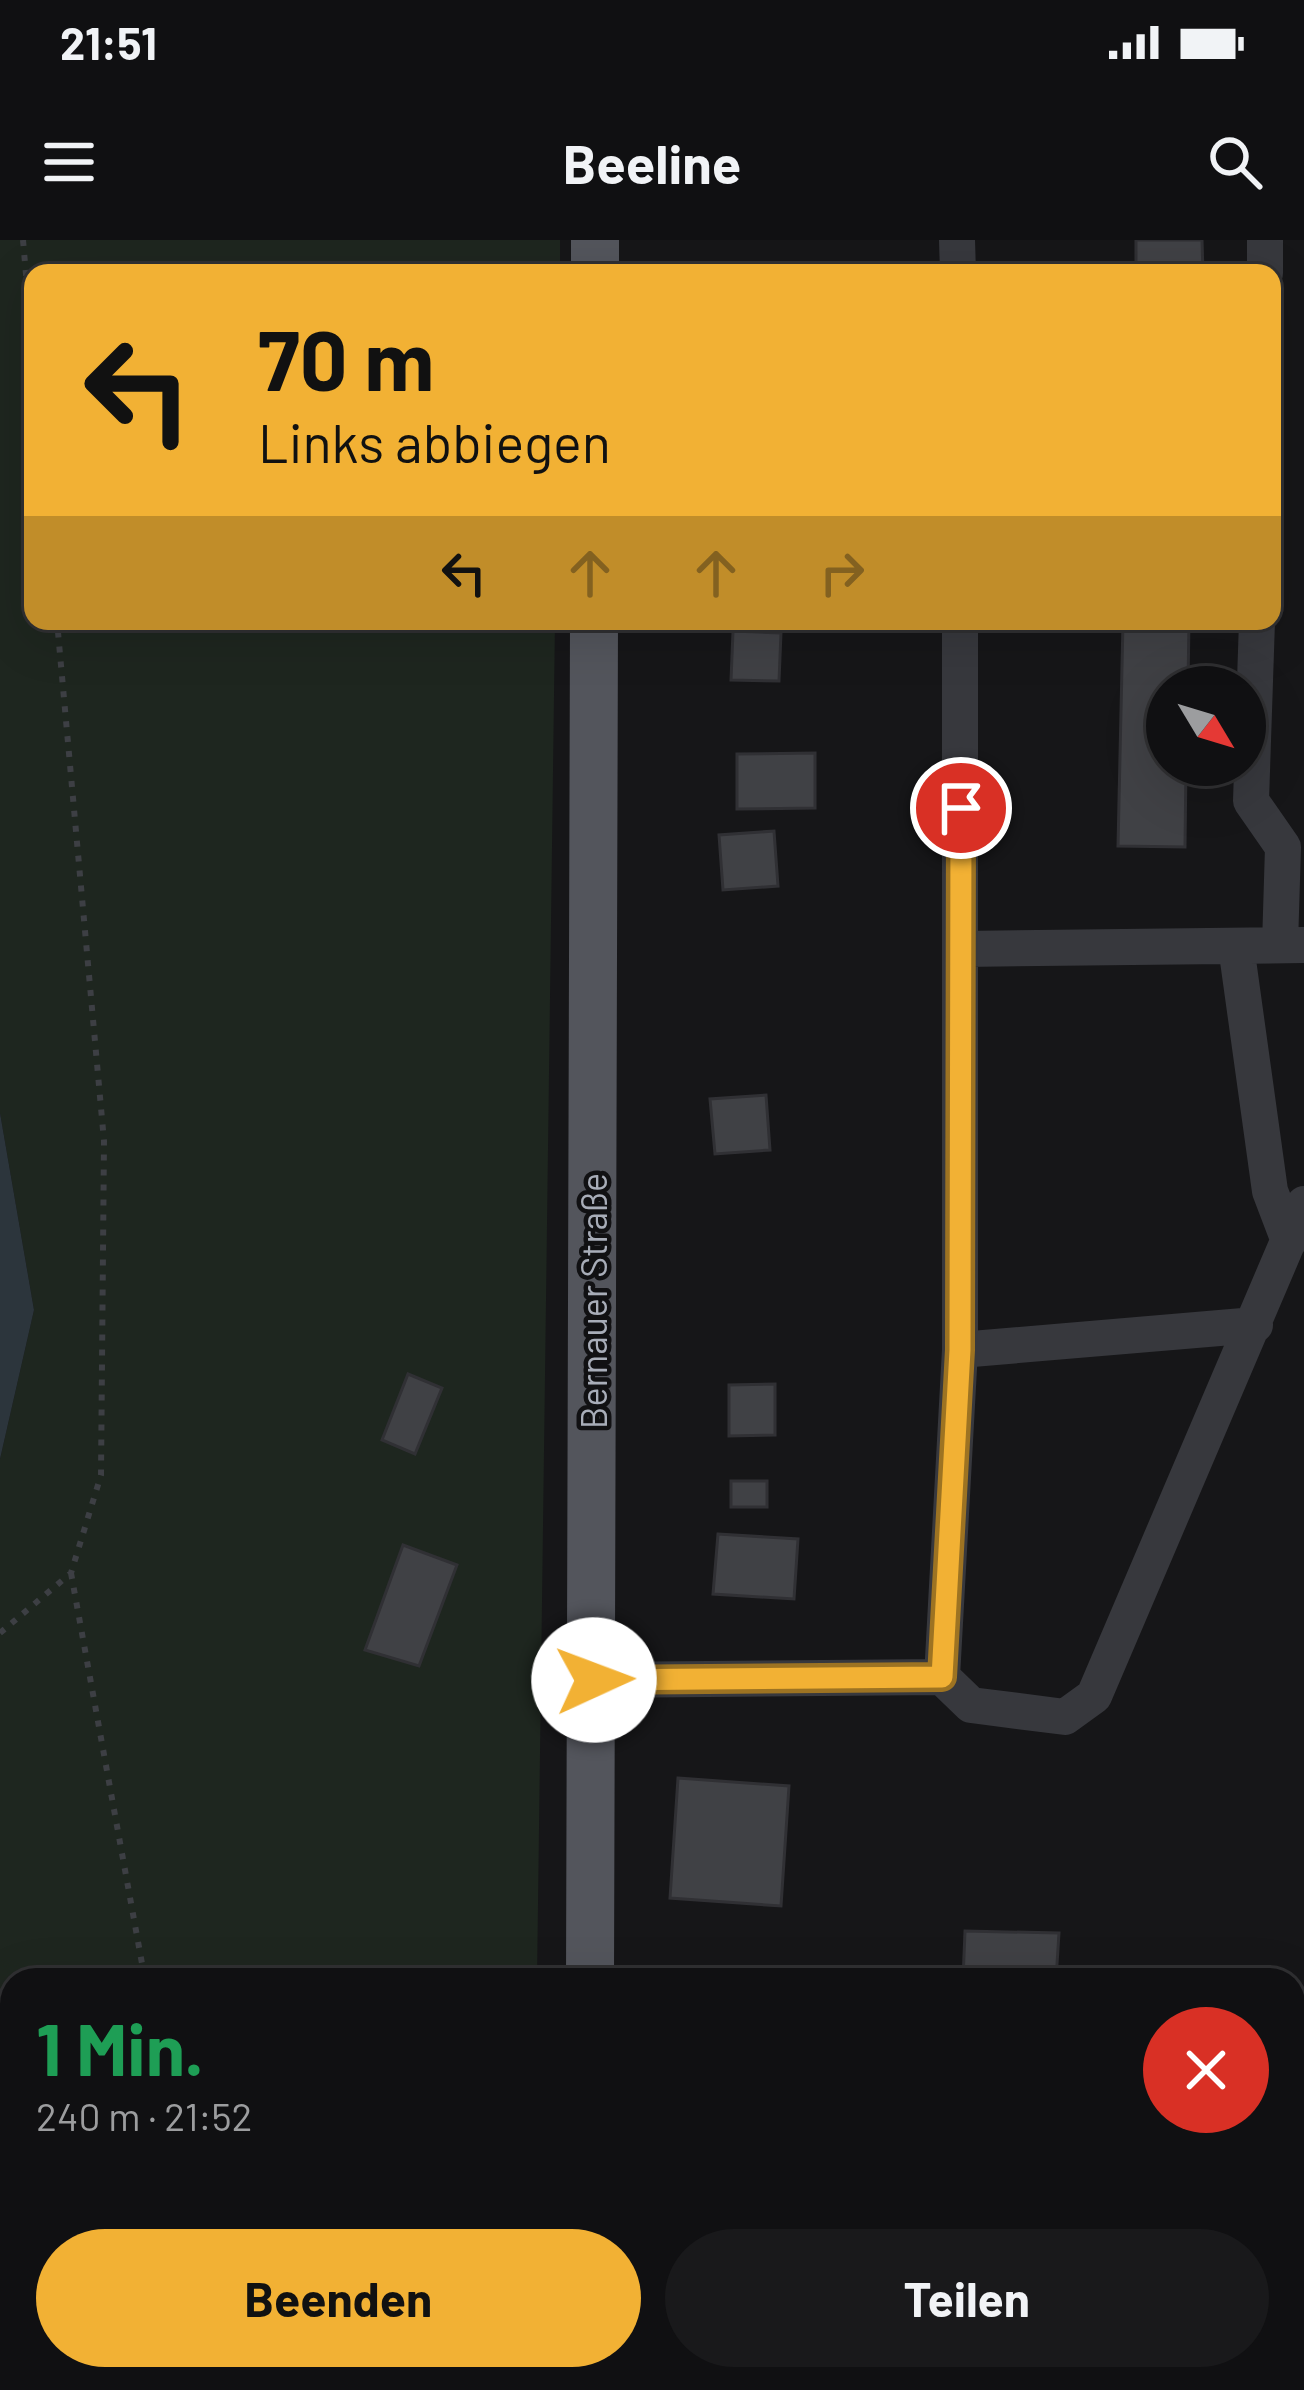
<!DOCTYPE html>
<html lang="de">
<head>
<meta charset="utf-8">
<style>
  body { margin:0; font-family:Barlow,sans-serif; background:#19191b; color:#f1f3f6; height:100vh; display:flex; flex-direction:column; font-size:45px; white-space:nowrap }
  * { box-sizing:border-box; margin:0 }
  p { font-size:39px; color:#9c9d9f }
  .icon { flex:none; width:66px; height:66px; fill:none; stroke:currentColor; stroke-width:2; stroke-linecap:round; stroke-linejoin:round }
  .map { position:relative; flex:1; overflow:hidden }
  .panel { position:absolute; left:0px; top:1728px; width:1305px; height:423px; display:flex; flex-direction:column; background:#101012; border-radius:36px 36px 0 0; box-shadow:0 12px 48px #0002,0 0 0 3px #303032 }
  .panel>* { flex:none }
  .banner { position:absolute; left:24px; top:24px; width:1257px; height:366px; border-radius:24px; box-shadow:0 12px 48px #0002,0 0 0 3px #303032; background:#f2b134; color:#111; overflow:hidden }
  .needle { width:78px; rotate:128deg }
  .fabs { position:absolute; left:1146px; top:426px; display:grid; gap:24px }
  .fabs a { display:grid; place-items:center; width:120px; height:120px; border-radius:50%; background:#101012; box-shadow:0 12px 48px #0002,0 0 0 3px #303032; font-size:60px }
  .pin { position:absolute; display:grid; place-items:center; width:102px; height:102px; color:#fff; margin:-51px; border:6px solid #fff; border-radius:50%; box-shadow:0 3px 12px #0007 }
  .me { position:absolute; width:132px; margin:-66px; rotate:88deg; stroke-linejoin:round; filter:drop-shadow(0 0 9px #0008) }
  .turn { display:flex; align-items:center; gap:42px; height:252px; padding:0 36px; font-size:54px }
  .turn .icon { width:156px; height:156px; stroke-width:2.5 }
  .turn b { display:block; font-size:84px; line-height:102px }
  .lanes { display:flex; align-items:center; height:114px; padding:0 36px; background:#0003; justify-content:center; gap:60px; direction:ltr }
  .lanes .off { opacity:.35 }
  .round { display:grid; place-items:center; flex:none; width:126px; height:126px; border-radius:63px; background:#19191b }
  .head { display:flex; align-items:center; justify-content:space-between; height:204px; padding:0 36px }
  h1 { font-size:72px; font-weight:700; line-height:90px; color:#1e9e55 }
  .button { display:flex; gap:24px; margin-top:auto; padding:24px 36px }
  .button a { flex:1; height:138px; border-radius:72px; background:#f2b134; color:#111; font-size:48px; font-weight:700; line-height:138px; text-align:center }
  .button a+a { background:#19191b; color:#f1f3f6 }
  .status { display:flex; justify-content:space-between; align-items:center; height:84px; padding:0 60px; background:#101012; direction:ltr }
  .status svg { height:33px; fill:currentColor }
  header { display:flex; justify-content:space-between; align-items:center; height:156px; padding:0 36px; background:#101012; font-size:54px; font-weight:700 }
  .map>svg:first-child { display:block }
</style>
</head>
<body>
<div class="status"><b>21:51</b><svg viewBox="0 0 49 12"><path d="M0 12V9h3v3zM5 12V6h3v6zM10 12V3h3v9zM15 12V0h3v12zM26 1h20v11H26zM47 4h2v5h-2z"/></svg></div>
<header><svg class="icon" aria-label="menu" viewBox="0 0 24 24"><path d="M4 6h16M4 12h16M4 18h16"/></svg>Beeline<svg class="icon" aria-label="search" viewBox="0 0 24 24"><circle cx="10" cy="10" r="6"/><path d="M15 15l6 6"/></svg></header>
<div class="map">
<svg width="1304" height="2150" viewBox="0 0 1304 2150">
  <rect width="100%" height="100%" fill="#161618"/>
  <path fill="#1e261f" d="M0,0H560V33H33V381H555L537,1740H12V2139H519L516,2150H0V1219L34,1070L0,873Z
    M1304,2017V2150H1102L1119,2139H1293V2025Z"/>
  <path fill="#2c353c" d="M0,873L34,1070L0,1219Z"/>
  <path fill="#404145" stroke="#303034" stroke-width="3" d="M1136,0H1202L1203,33H1136Z
    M1123,381H1189L1188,447H1167V525H1186L1185,607L1118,606Z
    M733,391L781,393L779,441L731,440Z
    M815,513V568L737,569V514Z
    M774,591L778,646L723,650L719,595Z
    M766,855L770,910L715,914L710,859Z
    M408,1134L442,1148L415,1214L382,1200Z
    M775,1144V1195L729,1196V1145Z
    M731,1241H767V1267H731Z
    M718,1294L798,1299L794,1359L713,1354Z
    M403,1305L457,1325L419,1426L365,1410Z
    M678,1538L789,1546L781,1666L670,1658Z
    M965,1691L1059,1693L1056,1740H963Z"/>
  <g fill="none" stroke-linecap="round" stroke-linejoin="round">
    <path stroke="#3d3f44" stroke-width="6" stroke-dasharray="6 9" stroke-linecap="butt" d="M23,0L33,115
      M71,1333L145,1740
      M0,1393L71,1333L101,1235L104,901L57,381
      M74,2150L75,2139
      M997,2150L1014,2139"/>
    <path stroke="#37383d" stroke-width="36" d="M957,0L958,33
      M1265,0V33
      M1257,381L1251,561L1283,607L1280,705
      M1236,706L1270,951L1289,1001
      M962,709L1304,705
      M960,1110L1255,1085
      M942,1437L960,1110V381
      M594,1440L942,1437L971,1465L1065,1477L1094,1456L1304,964
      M1293,1992L1304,1985
      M1055,2150L1071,2139"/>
    <path stroke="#53555c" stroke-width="48" d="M595,33V0
      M590,1740L594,381
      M566,2150L567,2139"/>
  </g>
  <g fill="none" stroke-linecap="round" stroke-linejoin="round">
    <g stroke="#9d7322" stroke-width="30">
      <path id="route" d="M594,1440L942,1437L960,1110L961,568"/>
    </g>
    <use href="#route" stroke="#f2b134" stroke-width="21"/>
  </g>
  <g text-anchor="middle" stroke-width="9" stroke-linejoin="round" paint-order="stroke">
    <g font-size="36" fill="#a8adb8" stroke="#111113">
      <text transform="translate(594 1061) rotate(-90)" y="13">Bernauer Straße</text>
    </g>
  </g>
</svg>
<div class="fabs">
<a><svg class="needle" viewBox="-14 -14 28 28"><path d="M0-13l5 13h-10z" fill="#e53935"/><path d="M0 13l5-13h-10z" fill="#9c9d9f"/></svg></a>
</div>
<div class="pin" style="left:961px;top:568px;background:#d93025"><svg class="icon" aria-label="arrive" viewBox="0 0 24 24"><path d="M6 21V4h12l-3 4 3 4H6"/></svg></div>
<svg class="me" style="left:594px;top:1440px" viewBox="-20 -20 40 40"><circle r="19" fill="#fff"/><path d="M0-13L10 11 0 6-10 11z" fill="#f2b134"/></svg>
<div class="banner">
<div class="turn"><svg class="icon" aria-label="left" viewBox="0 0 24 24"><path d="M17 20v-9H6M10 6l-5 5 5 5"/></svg><div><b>70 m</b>Links abbiegen</div></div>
<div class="lanes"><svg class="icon" aria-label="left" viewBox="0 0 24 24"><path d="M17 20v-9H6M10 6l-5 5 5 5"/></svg><svg class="icon off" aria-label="ahead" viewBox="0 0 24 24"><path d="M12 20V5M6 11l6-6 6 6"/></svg><svg class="icon off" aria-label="ahead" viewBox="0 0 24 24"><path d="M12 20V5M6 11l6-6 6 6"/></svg><svg class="icon off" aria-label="right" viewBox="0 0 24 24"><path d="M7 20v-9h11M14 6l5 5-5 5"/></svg></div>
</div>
<section class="panel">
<div class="head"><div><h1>1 Min.</h1><p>240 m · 21:52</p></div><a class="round" style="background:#d93025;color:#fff"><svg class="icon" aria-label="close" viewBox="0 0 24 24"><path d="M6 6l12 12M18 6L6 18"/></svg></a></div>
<div class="button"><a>Beenden</a><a>Teilen</a></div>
</section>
</div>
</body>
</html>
